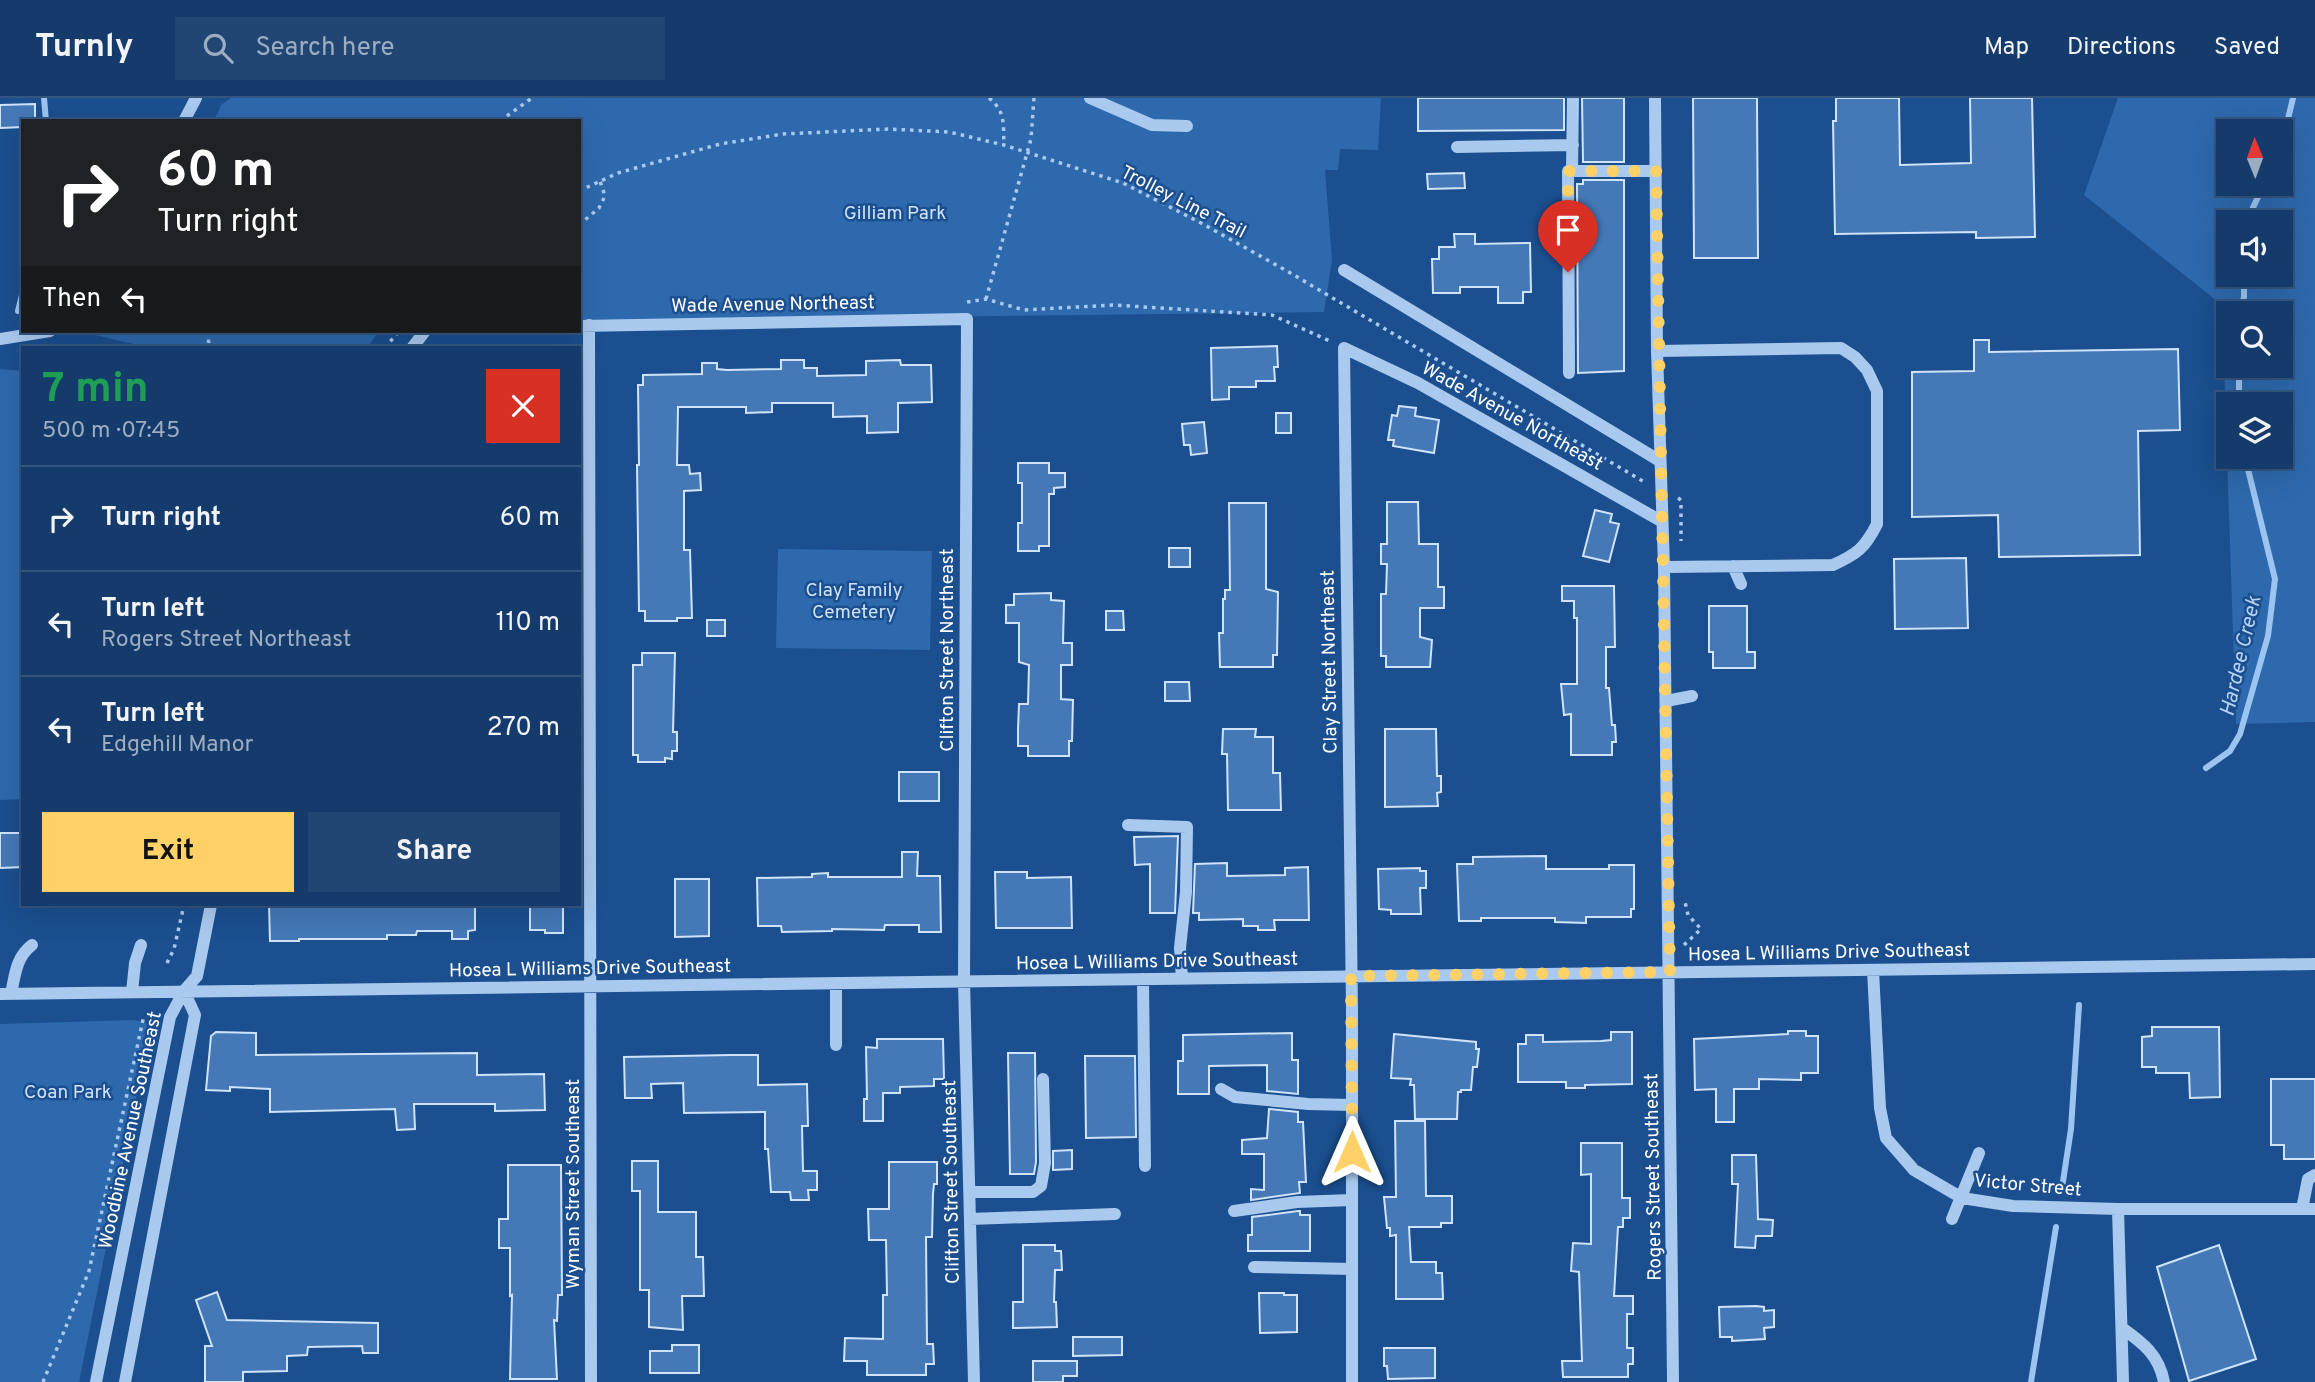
<!DOCTYPE html>
<html lang="en">
<head>
<meta charset="utf-8">
<style>
  body { margin:0; font-family:Overpass,sans-serif; background:#214673; color:#f1f3f6; height:100vh; display:flex; flex-direction:column; font-size:26px; white-space:nowrap }
  * { box-sizing:border-box; margin:0 }
  p { font-size:23px; color:#9dadc1 }
  .icon { flex:none; width:38px; height:38px; fill:none; stroke:currentColor; stroke-width:2; stroke-linecap:round; stroke-linejoin:round }
  .map { position:relative; flex:1; overflow:hidden }
  .details { position:absolute; left:21px; top:248px; width:560px; height:560px; display:flex; flex-direction:column; background:#143b6b; border-radius:0px; box-shadow:0 7px 28px #0002,0 0 0 2px #33557e }
  .details>* { flex:none }
  .guide { position:absolute; left:21px; top:21px; width:560px; height:214px; border-radius:0px; box-shadow:0 7px 28px #0002,0 0 0 2px #33557e; background:#202124; color:#fff; overflow:hidden }
  .needle { width:46px; rotate:359deg }
  .buttons { position:absolute; left:2216px; top:21px; display:grid; gap:14px }
  .buttons a { display:grid; place-items:center; width:77px; height:77px; border-radius:0px; background:#143b6b; box-shadow:0 7px 28px #0002,0 0 0 2px #33557e; font-size:35px }
  .pin { position:absolute; display:grid; place-items:center; width:60px; height:60px; color:#fff; margin:-72px -30px; border-radius:50% 50% 50% 0; rotate:-45deg; box-shadow:0 0 7px #0007 }
  .pin .icon { rotate:45deg }
  .me { position:absolute; width:77px; margin:-38px; rotate:0deg; stroke-linejoin:round; filter:drop-shadow(0 0 5px #0008) }
  .turn { display:flex; align-items:center; gap:24px; height:147px; padding:0 21px; font-size:32px }
  .turn .icon { width:91px; height:91px; stroke-width:2.5 }
  .turn b { display:block; font-size:49px; line-height:60px }
  .then { display:flex; align-items:center; height:66px; padding:0 21px; background:#0003; gap:14px; font-size:26px }
  .round { display:grid; place-items:center; flex:none; width:74px; height:74px; border-radius:0px; background:#214673 }
  .headline { display:flex; align-items:center; justify-content:space-between; height:119px; padding:0 21px }
  h1 { font-size:42px; font-weight:700; line-height:52px; color:#1e9e55 }
  .primary-button { display:flex; gap:14px; margin-top:auto; padding:14px 21px }
  .primary-button a { flex:1; height:80px; border-radius:0px; background:#ffd166; color:#111; font-size:28px; font-weight:700; line-height:80px; text-align:center }
  .primary-button a+a { background:#214673; color:#f1f3f6 }
  ul { padding:0; list-style:none }
  li { display:flex; align-items:center; gap:21px; height:105px; padding:0 21px; border-top:2px solid #33557e }
  li div { flex:1 }
  li b { display:block; font-size:26px }
  li em { font-style:normal }
  header { display:flex; align-items:center; gap:42px; box-sizing:border-box; height:98px; padding:0 35px; background:#143b6b; border-bottom:2px solid #33557e }
  header strong { font-size:33px }
  nav { display:flex; gap:38px; margin-inline-start:auto; font-size:24px }
  .search { width:490px; height:63px; background:#214673; display:flex; align-items:center; gap:18px; box-sizing:border-box; padding:0 24px; border-radius:0px; color:#9dadc1; font-size:26px }
  .map>svg:first-child { display:block }
</style>
</head>
<body>
<header>
<strong>Turnly</strong>
<div class="search"><svg class="icon" aria-label="search" viewBox="0 0 24 24"><circle cx="10" cy="10" r="6"/><path d="M15 15l6 6"/></svg>Search here</div>
<nav><a>Map</a><a>Directions</a><a>Saved</a></nav>
</header>
<div class="map">
<svg width="2315" height="1284" viewBox="0 0 2315 1284">
  <rect width="100%" height="100%" fill="#1b4f8f"/>
  <path fill="#2e69ad" fill-rule="evenodd" d="M231,0H1381L1378,52L1340,51L1338,72H1325L1332,162L1324,214L579,223V23H214L221,7Z
    M2118,0H2315V624L2236,626L2222,207L2084,97ZM2228,33H2280V86H2228ZM2228,124H2280V177H2228ZM2228,215H2280V268H2228ZM2228,306H2280V359H2228Z
    M79,233H379L367,250H150Z
    M0,271L23,273V701L0,702Z
    M778,451L932,453L930,552L776,550Z
    M135,922L151,926L79,1284H0V926Z"/>
  <g fill="none" stroke-linecap="round" stroke-linejoin="round">
    <path stroke="#9cc4f0" stroke-width="6" d="M44,0L46,23
      M2280,54L2293,0
      M2250,124L2251,114L2264,86
      M18,213L23,193
      M2240,215L2244,199V177
      M2239,268V306
      M2206,670L2230,653L2240,636L2268,538L2275,481L2245,359
      M2062,1090L2071,1031L2079,907
      M2031,1284L2056,1129"/>
  </g>
  <path fill="#4478b7" stroke="#cfe3fa" stroke-width="2" d="M1418,0H1564V32L1418,33Z
    M1582,0H1624V64H1583Z
    M1693,0H1757L1758,160H1694Z
    M1836,0H1899L1900,67L1971,65L1970,0H2032L2035,139L1976,140V134L1835,136L1833,23H1836Z
    M35,6V23H23V29L0,30V7Z
    M1464,75L1465,90L1428,91L1427,76Z
    M1583,82H1624V273L1578,275L1577,86H1583Z
    M1454,136H1475V146L1530,145L1531,194H1523V205H1498V189H1460V195H1433L1432,161H1439V149H1455Z
    M1974,242H1989V254L2178,251L2180,332L2138,333L2140,457L1999,459L1998,417L1912,419V274L1974,273Z
    M1277,248L1278,269H1274L1275,283H1256V289H1229V301L1212,302L1211,250Z
    M781,262H804V270H817V278L866,277V263L900,262L901,267H931L932,304L898,305V334L867,335V318L833,319V305H772V314L746,315V309H678L677,367H689L690,376L700,375L701,392L684,393V452H690L692,520H677V523H645V513H639L637,367H639L638,287H643V277L702,276V265H717V271L727,272L781,271Z
    M1399,308L1416,310L1415,318L1439,322L1434,355L1393,348L1394,342H1388L1392,317L1397,318Z
    M1276,315H1291V335H1276Z
    M1204,324L1207,355L1191,357L1190,347H1184L1182,326Z
    M1018,365H1049V375H1065V389L1054,390V396H1049V448H1039V453H1018V425H1022V385H1018Z
    M1387,404H1418L1419,446H1438V489H1444V510H1420V539L1432,542L1430,569H1386V558H1381V496H1386L1387,466H1381V446H1387Z
    M1229,405H1266V491L1278,494L1277,557H1273V569H1220L1219,535H1223V501H1225V492H1230Z
    M1595,412L1612,416L1610,424L1619,426L1609,464L1583,458Z
    M1169,450H1190V469H1169Z
    M1966,460L1968,530L1895,531L1894,461Z
    M1562,488H1614L1615,549H1606V590H1609L1612,627H1615L1616,644H1612V657H1571V616L1564,617L1561,586H1577V520H1574V503H1562Z
    M1051,495V502L1064,503L1063,545H1072V567H1061V601L1073,602L1072,643H1069V658H1028V648H1018V632L1019,606H1028L1029,567L1019,564V525H1006V507H1014V496Z
    M1709,508H1747V554H1755V570H1713V554H1709Z
    M1106,513H1123L1124,532H1106Z
    M707,522H725V538H707Z
    M642,555H675L673,634H677V653H672V661L665,660V664H638V657H633V567H642Z
    M1165,584H1189L1190,603H1165Z
    M1223,631H1256L1255,639H1273V675H1280L1281,712H1228L1227,656H1222Z
    M1385,631H1436L1437,678H1441V694L1437,695L1438,708L1385,709Z
    M899,674H939V703H899Z
    M0,735H23V769L0,770Z
    M1178,738L1175,815H1150V766L1135,767L1134,739Z
    M902,754H918L917,778H940L941,834H919V827H885L884,832L832,831V833L782,834L781,828H758L757,780L812,779V776L828,775V779H902Z
    M1546,758V771H1609V767H1634V811H1631V819H1586V825L1555,824V820H1481V823H1459L1457,766H1473V759Z
    M1227,765V778L1285,777V770L1308,769L1309,822H1274L1275,832H1258V828H1243V821L1199,822V815H1193L1195,766Z
    M1420,770V773H1426V790H1420L1421,816H1391V812L1379,811L1378,771Z
    M995,774H1027V780L1071,779L1072,830H996Z
    M675,781H709V838L675,839Z
    M269,807H475V832L468,833V841H452V833H417L416,837H387V841H299V843H270Z
    M530,807H563V835H545V832H530Z
    M2152,929H2219L2220,999L2190,1000L2189,975H2156V969H2142V939L2152,938Z
    M1788,933H1806V938H1818V975H1801V982L1759,981V991H1734V1024H1716V991L1695,992L1694,941L1788,936Z
    M216,934L256,935V957L477,955V977L544,976L545,1012L495,1013V1006H414L415,1031L397,1032L395,1011L270,1014V991L230,989V993L206,992L211,938Z
    M1611,934H1632V986L1585,987V990H1566V984H1518V946H1526V937H1543V944L1601,943L1611,942Z
    M1292,935V962H1298V996L1267,993V967L1209,968V996H1178V963H1183V937Z
    M1394,936L1476,944V951H1479L1477,969H1473L1471,992H1461V994H1458L1457,1021H1415L1414,987H1410L1411,981L1391,980Z
    M877,941H943L944,981H934V988L900,989V995H883V1023H864V1001H867L866,949L877,950Z
    M1008,955H1035L1036,1064L1034,1076H1010Z
    M731,957H758V987L807,986L808,1028H802L803,1073H817V1092H808L809,1102H791L790,1094H771L768,1051H765V1014L684,1015L683,985L651,986L652,1000H625L624,959Z
    M1085,958H1135L1136,1039L1086,1040Z
    M2271,981H2315V1061H2284V1047H2271Z
    M1269,1011L1298,1014V1024H1303L1306,1084H1299L1300,1095L1251,1102V1091L1264,1092V1056H1242V1042L1267,1040Z
    M1395,1023H1425L1426,1098H1452V1125H1441V1129H1409L1411,1164H1436V1175H1442L1443,1201H1396V1137L1390,1138V1130H1387L1384,1099H1396Z
    M1581,1045H1622V1100H1630V1120H1623V1129H1618L1614,1198H1633V1216H1627V1250H1633V1266H1628V1279H1563L1562,1263H1582L1579,1174L1571,1173L1573,1145L1591,1146V1076L1581,1077Z
    M1072,1052V1071L1053,1072V1053Z
    M1732,1057H1756L1758,1121L1773,1122L1772,1138H1756L1755,1150L1735,1149L1738,1086H1732Z
    M632,1063H658V1114H696V1159H703L704,1198H682L683,1232L649,1229V1192H640V1093H632Z
    M889,1064H937V1086H934L933,1096L932,1139H926L927,1246H933L934,1266H926V1277H867V1263H844L845,1240L883,1241V1197H887L886,1142H869L868,1111H889Z
    M508,1067H561L562,1197H558L557,1223L554,1222L557,1281H510L512,1197L510,1198V1150H499V1121H508Z
    M1298,1113H1300V1117H1310V1153H1248V1137H1252V1119Z
    M1023,1147H1055V1153H1061L1062,1172H1055L1054,1204H1056L1057,1229L1013,1230V1204H1023Z
    M2219,1147L2256,1261L2189,1283L2157,1169Z
    M217,1194L227,1222L378,1225V1255H363L362,1248L308,1249L307,1257L287,1258V1273L243,1274V1284H205V1248H212L196,1202Z
    M1259,1195H1284V1197H1297V1234L1260,1235Z
    M1756,1208L1764,1209V1213L1774,1212V1229L1764,1230L1765,1241L1732,1243V1239H1720L1719,1209Z
    M1073,1239H1122V1257L1073,1258Z
    M672,1247H699V1275H650V1253H672Z
    M1384,1250H1435V1280L1388,1281L1387,1268H1384Z
    M1033,1263H1077V1278H1063V1284H1033Z"/>
  <g fill="none" stroke-linecap="round" stroke-linejoin="round">
    <path stroke="#a9c9ee" stroke-width="3.5" stroke-dasharray="3.5 5" stroke-linecap="butt" d="M989,0C1006,14 1003,26 1004,47
      M500,23L532,0
      M579,93L618,75L681,57L720,46L783,36L888,31L949,34L1004,47L1123,85L1201,125L1287,173L1646,385
      M579,127L599,110L605,98L600,83
      M986,201L1031,41L1034,0
      M967,204L986,201L1024,212L1113,207L1272,217L1332,244
      M208,233L209,250
      M385,250L399,233
      M1678,400L1681,402V443
      M1684,847L1701,831L1688,817L1685,804
      M167,865L174,851L184,807
      M43,1284L89,1173L144,917"/>
    <path stroke="#a9c9ee" stroke-width="12" d="M1090,0L1152,27L1187,28
      M1655,0L1657,253L1664,469L1673,1284
      M184,23L196,0
      M1457,49L1573,47
      M1572,73L1573,0
      M1344,172L1660,363
      M589,227L591,1284
      M579,228L967,221L964,883L974,1284
      M0,241L50,233
      M412,250L425,233
      M1657,253L1841,250L1855,259L1867,272L1877,293V426C1865,450 1857,456 1833,467L1664,469
      M1569,275L1568,73H1656
      M1733,468L1741,486
      M1666,603L1692,598
      M1128,727L1187,729L1186,794L1180,850L1182,881
      M1873,872L1880,1010L1886,1040L1914,1072L1962,1100L2013,1108L2118,1111H2315
      M1143,881L1145,1068
      M836,885V947
      M132,894L135,865L141,847
      M0,896L2315,866
      M11,896C15,877 16,859 32,847
      M1221,991L1235,999L1308,1006L1352,1007
      M970,1094H1033L1041,1088L1045,1065L1043,981
      M2118,1111L2123,1284
      M2302,1111L2308,1081L2315,1077
      M1234,1113L1297,1104L1352,1102
      M970,1121L1115,1116
      M1952,1121L1979,1055
      M1254,1169L1352,1171
      M2122,1230C2143,1245 2159,1257 2164,1284
      M96,1284L170,919L184,893L197,878L211,807
      M125,1284L195,917L184,893
      M1352,1284V914L1344,250L1418,285L1661,423"/>
  </g>
  <g fill="none" stroke-linecap="round" stroke-linejoin="round">
    <path stroke="#ffd166" stroke-width="12" stroke-dasharray="0 21.6" d="M1352,1054L1351,878L1670,874L1656,73H1568V174"/>
  </g>
  <g text-anchor="middle" stroke-width="5" stroke-linejoin="round" paint-order="stroke">
    <g font-size="19" fill="#fff" stroke="#1b4f8f">
      <text transform="translate(1184 103) rotate(27)" y="7">Trolley Line Trail</text>
      <text transform="translate(773 205) rotate(-1)" y="7">Wade Avenue Northeast</text>
      <text transform="translate(1513 317) rotate(29)" y="7">Wade Avenue Northeast</text>
      <text transform="translate(946 552) rotate(-90)" y="7">Clifton Street Northeast</text>
      <text transform="translate(1328 564) rotate(-91)" y="7">Clay Street Northeast</text>
      <text transform="translate(1829 853) rotate(-1)" y="7">Hosea L Williams Drive Southeast</text>
      <text transform="translate(1157 862) rotate(-1)" y="7">Hosea L Williams Drive Southeast</text>
      <text transform="translate(590 869) rotate(-1)" y="7">Hosea L Williams Drive Southeast</text>
      <text transform="translate(129 1032) rotate(-78)" y="7">Woodbine Avenue Southeast</text>
      <text transform="translate(1652 1079) rotate(-91)" y="7">Rogers Street Southeast</text>
      <text transform="translate(950 1084) rotate(-91)" y="7">Clifton Street Southeast</text>
      <text transform="translate(572 1086) rotate(-90)" y="7">Wyman Street Southeast</text>
      <text transform="translate(2028 1086) rotate(5)" y="7">Victor Street</text>
    </g>
    <g font-size="19" fill="#cfe3fa" stroke="#1b4f8f">
      <text x="895" y="121">Gilliam Park</text>
      <text x="854" y="498">Clay Family<tspan x="854" dy="22">Cemetery</tspan></text>
      <text x="68" y="1000">Coan Park</text>
    </g>
    <g font-size="21" font-style="italic" fill="#b5d3f5" stroke="#1b4f8f">
      <text transform="translate(2240 558) rotate(-77)" y="7">Hardee Creek</text>
    </g>
  </g>
</svg>
<div class="buttons">
<a><svg class="needle" viewBox="-14 -14 28 28"><path d="M0-13l5 13h-10z" fill="#e53935"/><path d="M0 13l5-13h-10z" fill="#9dadc1"/></svg></a>
<a><svg class="icon" aria-label="sound" viewBox="0 0 24 24"><path d="M4 9h4l5-4v14l-5-4H4zM17 9q2 3 0 6"/></svg></a>
<a><svg class="icon" aria-label="search" viewBox="0 0 24 24"><circle cx="10" cy="10" r="6"/><path d="M15 15l6 6"/></svg></a>
<a><svg class="icon" aria-label="layers" viewBox="0 0 24 24"><path d="M12 4l9 5-9 5-9-5zM3 14l9 5 9-5"/></svg></a>
</div>
<div class="pin" style="left:1568px;top:174px;background:#d93025"><svg class="icon" aria-label="arrive" viewBox="0 0 24 24"><path d="M6 21V4h12l-3 4 3 4H6"/></svg></div>
<svg class="me" style="left:1352px;top:1054px" viewBox="-20 -20 40 40"><path d="M0-17L14 15 0 8-14 15z" fill="#ffd166" stroke="#fff" stroke-width="4"/></svg>
<div class="guide">
<div class="turn"><svg class="icon" aria-label="right" viewBox="0 0 24 24"><path d="M7 20v-9h11M14 6l5 5-5 5"/></svg><div><b>60 m</b>Turn right</div></div>
<div class="then">Then<svg class="icon" aria-label="left" viewBox="0 0 24 24"><path d="M17 20v-9H6M10 6l-5 5 5 5"/></svg></div>
</div>
<section class="details">
<div class="headline"><div><h1>7 min</h1><p>500 m · 07:45</p></div><a class="round" style="background:#d93025;color:#fff"><svg class="icon" aria-label="close" viewBox="0 0 24 24"><path d="M6 6l12 12M18 6L6 18"/></svg></a></div>
<ul>
<li><svg class="icon" aria-label="right" viewBox="0 0 24 24"><path d="M7 20v-9h11M14 6l5 5-5 5"/></svg><div><b>Turn right</b></div><em>60 m</em></li>
<li><svg class="icon" aria-label="left" viewBox="0 0 24 24"><path d="M17 20v-9H6M10 6l-5 5 5 5"/></svg><div><b>Turn left</b><p>Rogers Street Northeast</p></div><em>110 m</em></li>
<li><svg class="icon" aria-label="left" viewBox="0 0 24 24"><path d="M17 20v-9H6M10 6l-5 5 5 5"/></svg><div><b>Turn left</b><p>Edgehill Manor</p></div><em>270 m</em></li>
</ul>
<div class="primary-button"><a>Exit</a><a>Share</a></div>
</section>
</div>
</body>
</html>
